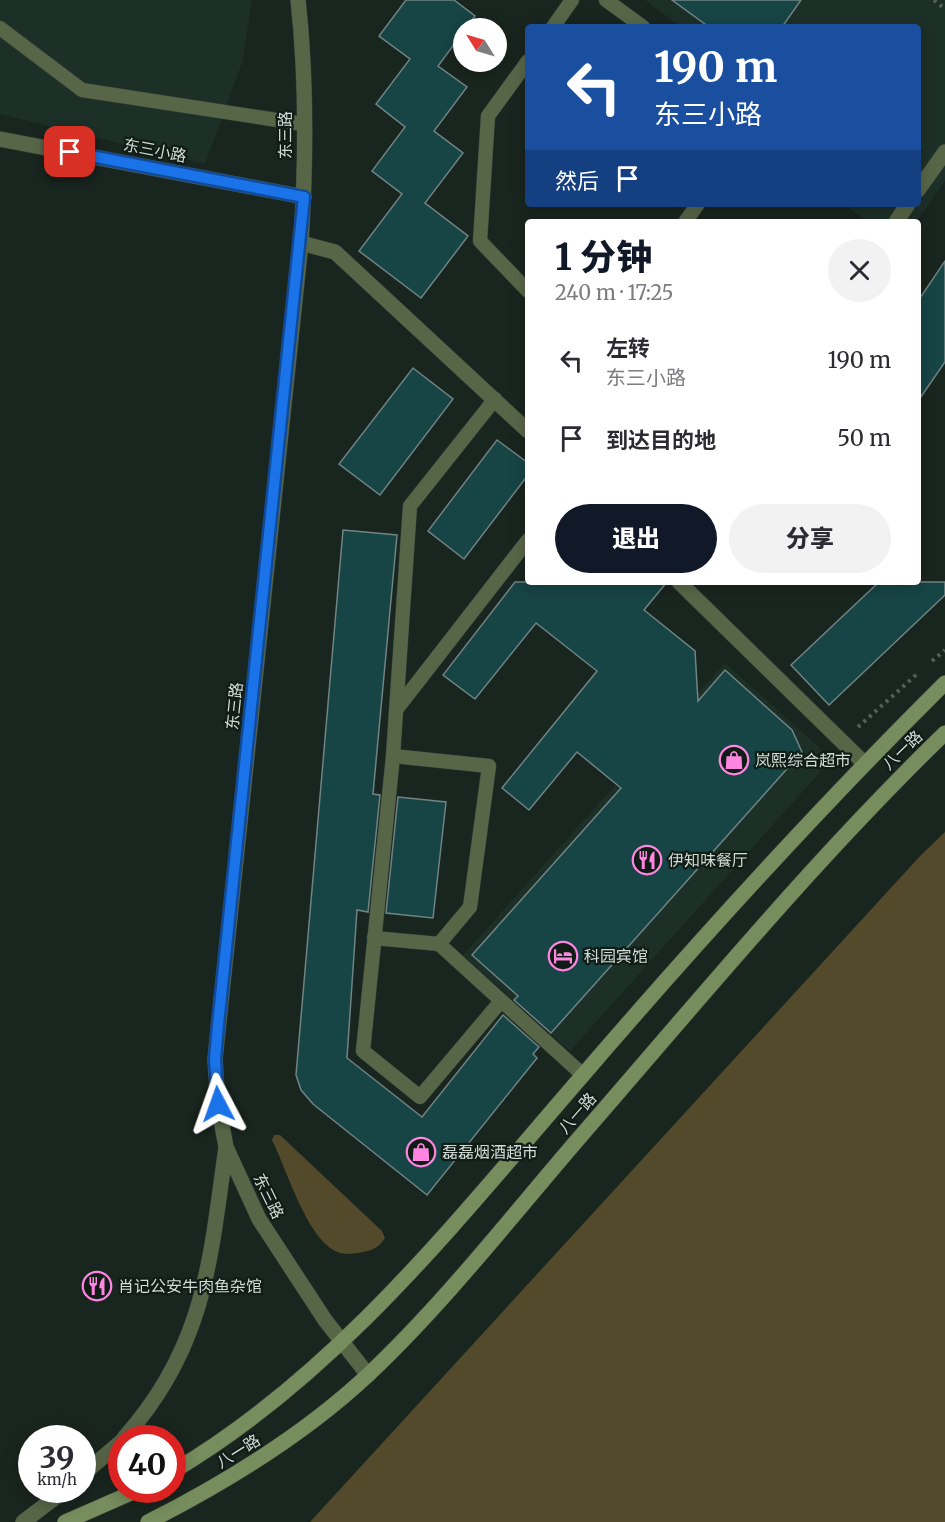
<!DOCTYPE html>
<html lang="zh">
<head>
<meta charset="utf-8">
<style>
  body { margin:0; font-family:Merriweather,"Noto Sans SC",serif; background:#f2f2f3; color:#2b2b33; height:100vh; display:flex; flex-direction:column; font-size:22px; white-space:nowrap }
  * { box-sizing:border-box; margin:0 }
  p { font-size:20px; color:#7c7c81 }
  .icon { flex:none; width:33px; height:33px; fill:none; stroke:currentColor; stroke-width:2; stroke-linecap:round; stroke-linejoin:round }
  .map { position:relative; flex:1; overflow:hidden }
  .details { position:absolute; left:525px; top:219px; width:396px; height:366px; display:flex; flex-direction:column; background:#fff; border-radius:6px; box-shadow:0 3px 15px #0003 }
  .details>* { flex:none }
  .banner { position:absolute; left:525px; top:24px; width:396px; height:183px; border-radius:6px; box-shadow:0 3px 15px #0003; background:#1a4fa0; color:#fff; overflow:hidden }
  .needle { width:39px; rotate:307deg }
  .buttons { position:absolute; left:453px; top:18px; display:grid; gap:12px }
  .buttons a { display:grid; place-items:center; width:54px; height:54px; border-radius:50%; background:#fff; box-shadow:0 3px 15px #0003; font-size:30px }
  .speed { position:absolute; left:18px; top:1425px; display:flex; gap:12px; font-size:30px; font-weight:700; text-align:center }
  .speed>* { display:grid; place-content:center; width:78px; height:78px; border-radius:50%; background:#fff; box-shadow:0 3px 15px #0003; line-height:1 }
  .speed small { font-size:15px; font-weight:400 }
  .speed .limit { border:9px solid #d22; background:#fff; color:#111 }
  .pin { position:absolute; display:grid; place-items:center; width:51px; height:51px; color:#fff; margin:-26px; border-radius:12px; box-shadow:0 3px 9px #0006 }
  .me { position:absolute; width:66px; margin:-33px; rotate:356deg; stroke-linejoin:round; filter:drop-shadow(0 0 4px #0008) }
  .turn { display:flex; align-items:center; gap:21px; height:126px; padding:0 30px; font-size:27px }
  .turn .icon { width:78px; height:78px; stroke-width:2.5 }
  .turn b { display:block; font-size:42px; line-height:51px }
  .then { display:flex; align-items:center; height:57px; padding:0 30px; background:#0003; gap:12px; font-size:22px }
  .round { display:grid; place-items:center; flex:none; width:63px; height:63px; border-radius:32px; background:#f2f2f3 }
  .overview { display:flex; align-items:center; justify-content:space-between; height:102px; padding:0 30px }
  h1 { font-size:36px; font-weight:800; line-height:45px; color:#111827 }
  .primary-button { display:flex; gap:12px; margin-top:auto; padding:12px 30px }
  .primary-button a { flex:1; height:69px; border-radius:36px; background:#111827; color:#fff; font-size:24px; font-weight:800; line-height:69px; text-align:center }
  .primary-button a+a { background:#f2f2f3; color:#2b2b33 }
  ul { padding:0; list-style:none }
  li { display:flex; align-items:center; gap:18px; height:78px; padding:0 30px }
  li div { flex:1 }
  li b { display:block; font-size:22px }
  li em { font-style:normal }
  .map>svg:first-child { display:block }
</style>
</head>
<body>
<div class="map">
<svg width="945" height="1522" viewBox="0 0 945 1522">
  <rect width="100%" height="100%" fill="#19251f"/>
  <path fill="#1d3027" d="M0,0H252L242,63L205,164L0,114Z
    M645,0H945V181L916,222H868L844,204H918V27H681Z
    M725,663L832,759L570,1051L463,955Z"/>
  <path fill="#534a2b" d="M945,832V1522H310L921,855Z
    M274,1135H280L382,1231L385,1238C378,1249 370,1251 358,1253C350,1254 343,1255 335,1251C306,1236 287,1170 272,1140Z"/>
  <path fill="#174445" stroke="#718383" stroke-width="1.5" d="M406,0H454L475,16L438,66L467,87L434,131L463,153L425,203L468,236L421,298L359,251L402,194L372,171L405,127L376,104L410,59L379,36Z
    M672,0H801L782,27H709Z
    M945,261V362L918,401V301Z
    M413,368L453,399L380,495L339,464Z
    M497,440L528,463V475L464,559L428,531Z
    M343,530L397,535L373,794L380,795L368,912L357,910L347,1058L422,1117L503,1015L539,1047L533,1054L537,1058L427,1195L313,1104L301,1090L296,1075Z
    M515,582H667L644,610L695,651L698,701L725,670L792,730L802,752L551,1033L514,1000L518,996L472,955L621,788L577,752L529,810L502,788L597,671L536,623L475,699L443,675Z
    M879,582H945V595L829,705L791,665Z
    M398,797L446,802L433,918L386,913Z"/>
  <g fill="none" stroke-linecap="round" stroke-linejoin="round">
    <g stroke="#37423c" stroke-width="15">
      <path id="service" d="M606,0L643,27
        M553,27L572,0
        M0,28L82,90L303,124
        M528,61L488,116L480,241L528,291
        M685,222L698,204
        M495,399L410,506L393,756L363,1051L420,1097L501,1001
        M396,710L528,540
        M393,756L489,766L470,907L439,944
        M374,938L439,944L583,1075"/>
    </g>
    <g stroke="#37423c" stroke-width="16">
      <path id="minor" d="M0,139L304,197
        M918,190L945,152
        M896,222L908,204
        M301,243L335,252L528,431
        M679,582L864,763"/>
    </g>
    <g stroke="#37423c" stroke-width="16">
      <path id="tertiary" d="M298,0C307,80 306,163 301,243L215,1059L218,1104L226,1147L259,1219L325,1320L368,1375
        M124,1438C205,1347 210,1262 226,1147
        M82,1475L122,1441
        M23,1522L65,1490"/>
    </g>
    <g stroke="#37423c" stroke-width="16">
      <path id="secondary" d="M172,1472C338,1374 458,1219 583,1075C699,940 819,808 945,683
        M65,1522L138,1490
        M148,1522C227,1482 304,1435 369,1374C445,1302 511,1217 580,1137C699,1000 814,860 945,733"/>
    </g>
    <path stroke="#56605b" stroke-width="4" stroke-dasharray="3 4.5" stroke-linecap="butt" d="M934,0L945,9
      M932,661L945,650
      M858,727L917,674"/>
    <use href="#service" stroke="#586648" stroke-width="14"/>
    <use href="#minor" stroke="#586648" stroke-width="15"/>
    <use href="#tertiary" stroke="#586648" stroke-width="15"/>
    <use href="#secondary" stroke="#768d5d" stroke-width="15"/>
  </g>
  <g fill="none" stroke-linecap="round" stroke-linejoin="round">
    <g stroke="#114b97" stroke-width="15">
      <path id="route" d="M70,152L304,197L218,1025L215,1059L218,1104"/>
    </g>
    <use href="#route" stroke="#1a73e8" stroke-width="10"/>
  </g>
  <defs>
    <g id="shop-ring" transform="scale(1.5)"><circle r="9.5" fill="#101c16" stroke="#fe86e0" stroke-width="1.5"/><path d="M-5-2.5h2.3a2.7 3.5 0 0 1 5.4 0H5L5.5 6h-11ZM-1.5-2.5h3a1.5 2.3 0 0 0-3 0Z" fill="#fe86e0"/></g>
    <g id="restaurant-ring" transform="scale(1.5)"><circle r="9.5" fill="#101c16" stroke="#fe86e0" stroke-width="1.5"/><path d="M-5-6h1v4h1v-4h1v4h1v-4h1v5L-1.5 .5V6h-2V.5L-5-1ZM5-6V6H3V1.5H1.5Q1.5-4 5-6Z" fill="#fe86e0"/></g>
    <g id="hotel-ring" transform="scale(1.5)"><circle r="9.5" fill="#101c16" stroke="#fe86e0" stroke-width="1.5"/><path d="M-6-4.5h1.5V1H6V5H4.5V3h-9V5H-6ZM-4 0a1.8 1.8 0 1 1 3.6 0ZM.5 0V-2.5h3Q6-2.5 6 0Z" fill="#fe86e0"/></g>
  </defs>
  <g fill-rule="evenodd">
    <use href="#shop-ring" x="734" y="760"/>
    <use href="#restaurant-ring" x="647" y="860"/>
    <use href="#hotel-ring" x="563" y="956"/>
    <use href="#shop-ring" x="421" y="1152"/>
    <use href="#restaurant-ring" x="97" y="1286"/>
  </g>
  <g text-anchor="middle" stroke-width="4.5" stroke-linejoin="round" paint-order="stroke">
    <g font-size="16" fill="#d3dbd7" stroke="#101c16">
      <text transform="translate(285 135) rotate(-90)" y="6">东三路</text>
      <text transform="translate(155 150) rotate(11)" y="6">东三小路</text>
      <text transform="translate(234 706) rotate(-84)" y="6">东三路</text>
      <text transform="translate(902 750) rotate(-44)" y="6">八一路</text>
      <text transform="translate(577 1113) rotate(-49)" y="6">八一路</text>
      <text transform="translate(269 1196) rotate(64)" y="6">东三路</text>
      <text transform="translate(238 1451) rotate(-32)" y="6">八一路</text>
    </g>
    <g font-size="16" fill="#d3dbd7" stroke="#101c16" text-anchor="start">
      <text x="755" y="766">岚熙综合超市</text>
      <text x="668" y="866">伊知味餐厅</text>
      <text x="584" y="962">科园宾馆</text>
      <text x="442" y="1158">磊磊烟酒超市</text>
      <text x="118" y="1292">肖记公安牛肉鱼杂馆</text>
    </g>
  </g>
</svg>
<div class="buttons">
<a><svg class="needle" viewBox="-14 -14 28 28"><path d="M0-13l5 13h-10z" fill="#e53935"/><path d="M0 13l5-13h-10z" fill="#7c7c81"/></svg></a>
</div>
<div class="speed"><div>39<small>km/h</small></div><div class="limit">40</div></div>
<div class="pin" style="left:70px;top:152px;background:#d93025"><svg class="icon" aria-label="arrive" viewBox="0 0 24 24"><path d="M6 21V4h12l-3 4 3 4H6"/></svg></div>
<svg class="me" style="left:218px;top:1104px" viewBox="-20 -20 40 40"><path d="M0-17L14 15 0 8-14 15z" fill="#1a73e8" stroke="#fff" stroke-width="4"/></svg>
<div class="banner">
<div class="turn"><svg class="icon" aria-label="left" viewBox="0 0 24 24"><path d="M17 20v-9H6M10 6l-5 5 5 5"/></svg><div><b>190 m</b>东三小路</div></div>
<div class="then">然后<svg class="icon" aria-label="arrive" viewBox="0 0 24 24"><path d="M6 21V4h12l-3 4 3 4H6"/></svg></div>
</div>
<section class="details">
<div class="overview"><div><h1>1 分钟</h1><p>240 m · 17:25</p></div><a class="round"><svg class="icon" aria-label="close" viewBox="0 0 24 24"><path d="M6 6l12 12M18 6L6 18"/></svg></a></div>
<ul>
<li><svg class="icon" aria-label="left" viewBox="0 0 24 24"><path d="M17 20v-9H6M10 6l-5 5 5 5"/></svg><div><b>左转</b><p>东三小路</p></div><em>190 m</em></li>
<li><svg class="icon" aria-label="arrive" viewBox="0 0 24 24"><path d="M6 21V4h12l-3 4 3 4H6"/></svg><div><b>到达目的地</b></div><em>50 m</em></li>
</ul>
<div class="primary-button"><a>退出</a><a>分享</a></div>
</section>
</div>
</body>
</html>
